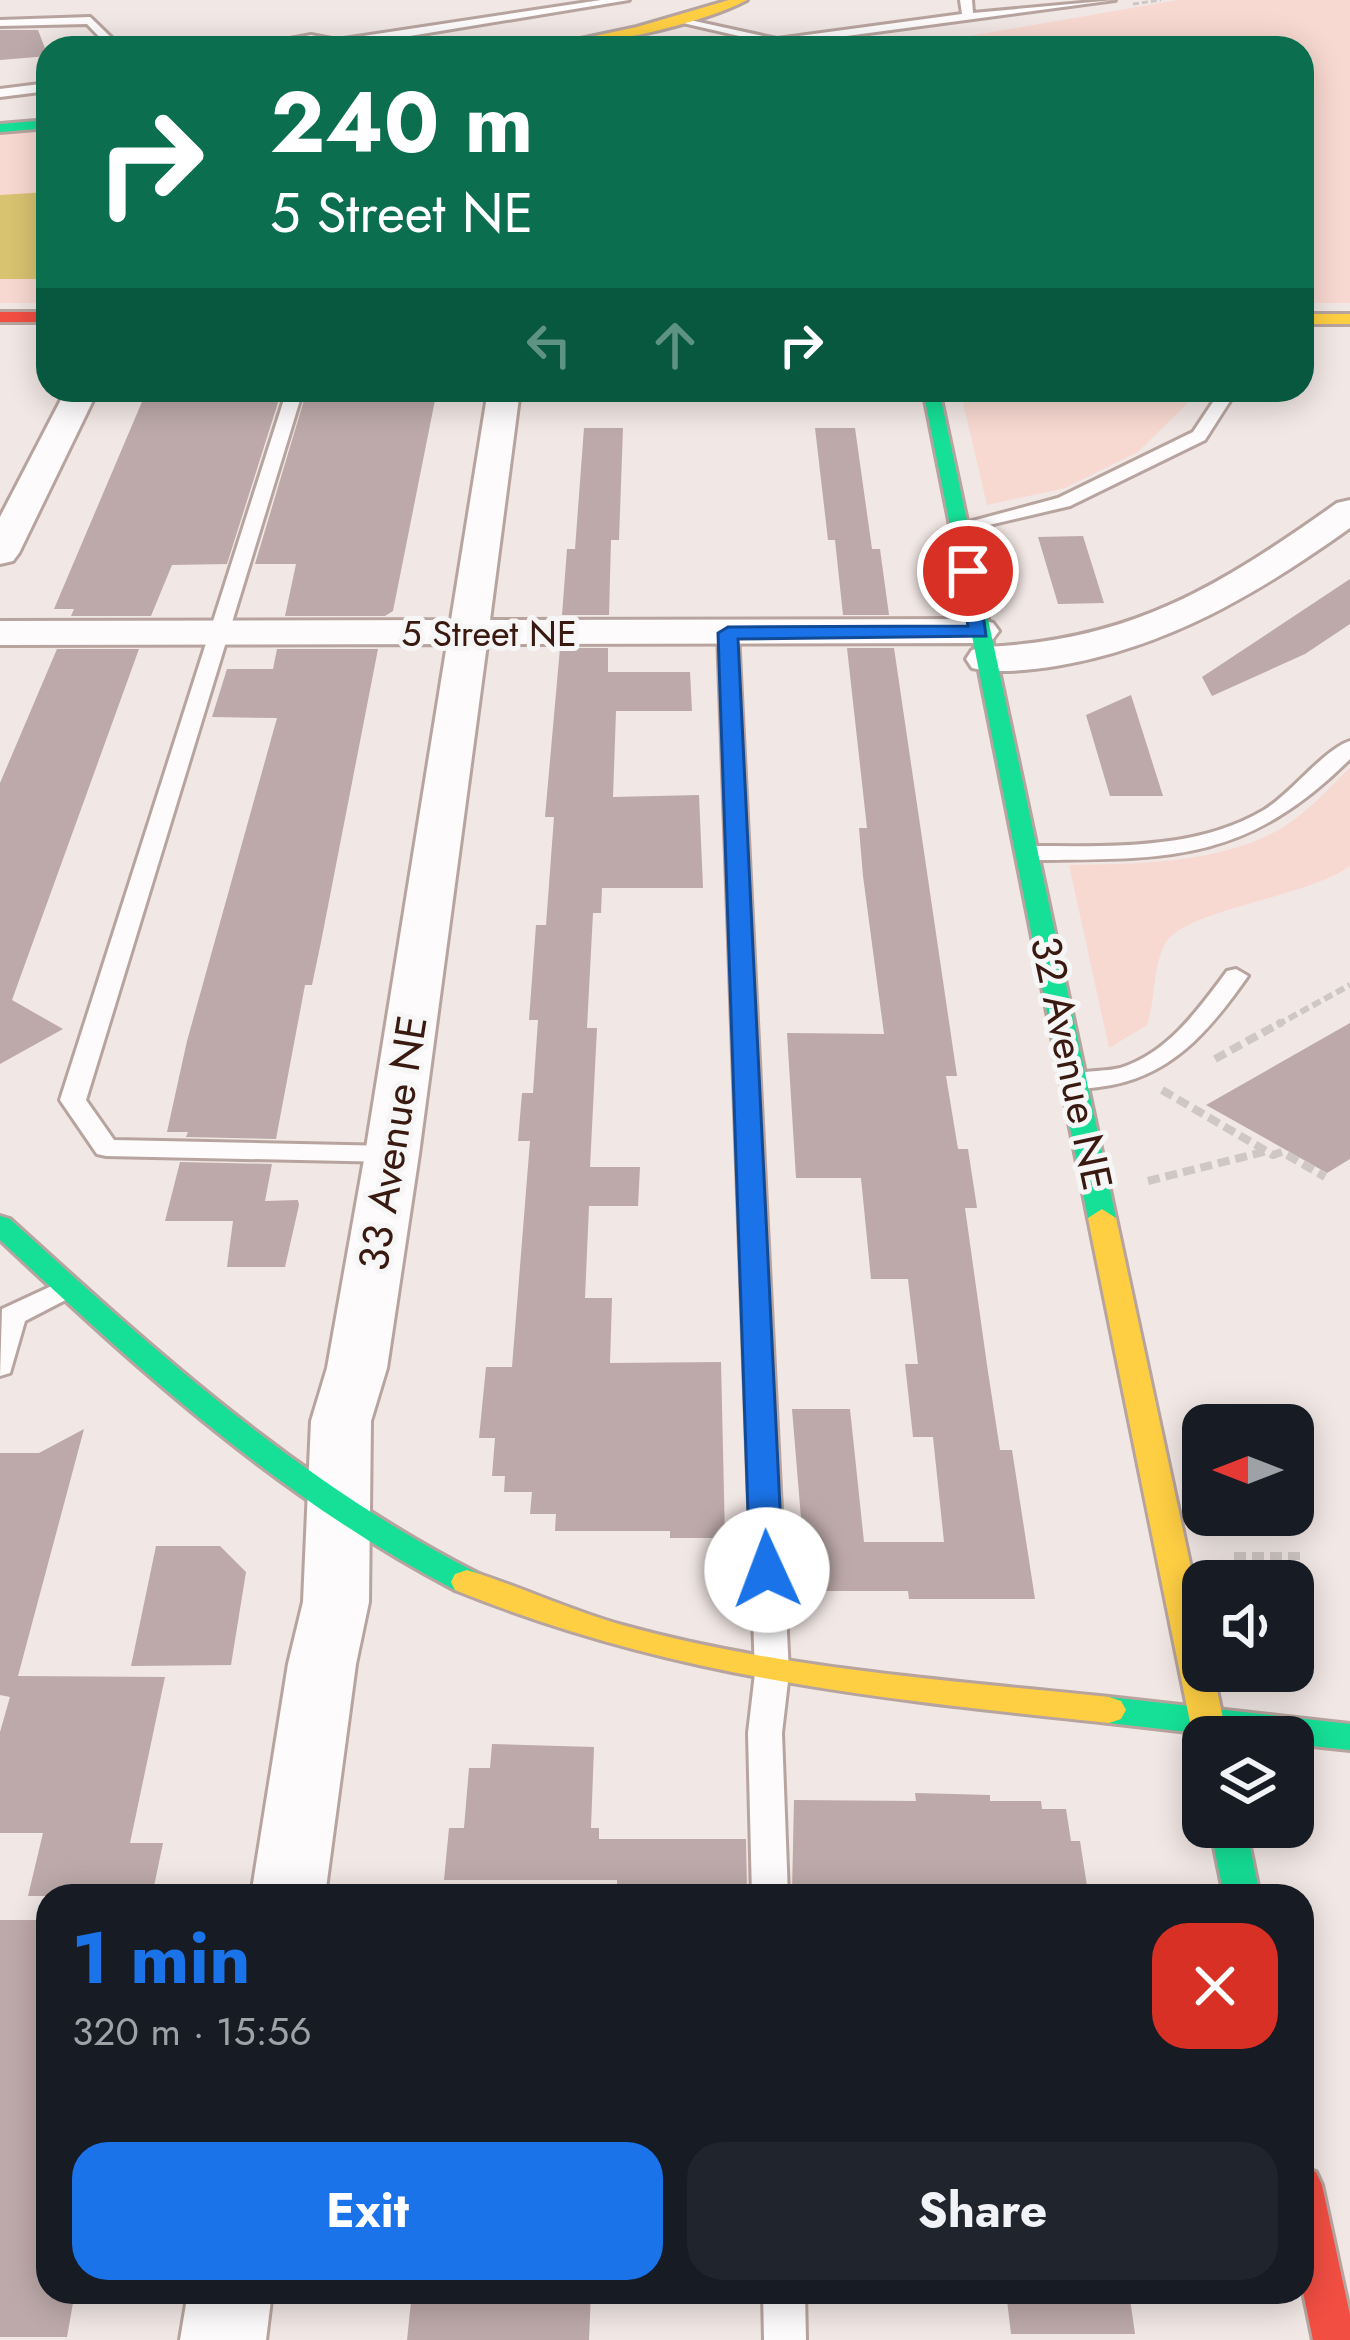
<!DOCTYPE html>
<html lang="en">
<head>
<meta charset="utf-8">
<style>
  body { margin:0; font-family:Jost,sans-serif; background:#20242c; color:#f1f3f6; height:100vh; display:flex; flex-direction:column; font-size:45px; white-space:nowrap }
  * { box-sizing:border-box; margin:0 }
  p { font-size:39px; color:#9ea1a6 }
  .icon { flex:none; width:66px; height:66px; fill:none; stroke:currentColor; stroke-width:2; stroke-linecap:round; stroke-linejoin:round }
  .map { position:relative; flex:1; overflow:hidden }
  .panel { position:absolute; left:36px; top:1884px; width:1278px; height:420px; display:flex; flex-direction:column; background:#171b24; border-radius:36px; box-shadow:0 6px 30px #0003 }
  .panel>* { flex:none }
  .guide { position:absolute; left:36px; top:36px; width:1278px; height:366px; border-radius:36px; box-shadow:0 6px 30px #0003; background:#0b6e4f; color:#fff; overflow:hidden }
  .needle { width:78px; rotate:270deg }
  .buttons { position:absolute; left:1182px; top:1404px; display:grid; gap:24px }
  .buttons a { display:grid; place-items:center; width:132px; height:132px; border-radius:24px; background:#171b24; box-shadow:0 6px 30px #0003; font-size:60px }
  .pin { position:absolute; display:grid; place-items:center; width:102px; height:102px; color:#fff; margin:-51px; border:6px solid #fff; border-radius:50%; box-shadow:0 3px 12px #0007 }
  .me { position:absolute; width:132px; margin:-66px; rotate:358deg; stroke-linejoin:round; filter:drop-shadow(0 0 9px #0008) }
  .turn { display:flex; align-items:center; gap:42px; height:252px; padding:0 36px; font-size:54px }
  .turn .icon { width:156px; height:156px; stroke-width:2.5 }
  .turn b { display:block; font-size:84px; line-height:102px }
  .lanes { display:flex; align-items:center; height:114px; padding:0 36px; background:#0003; justify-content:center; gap:60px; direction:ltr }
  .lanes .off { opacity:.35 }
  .round { display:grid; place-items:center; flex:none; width:126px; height:126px; border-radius:36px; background:#20242c }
  .overview { display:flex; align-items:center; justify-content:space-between; height:204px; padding:0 36px }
  h1 { font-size:72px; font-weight:700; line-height:90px; color:#1a73e8 }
  .cta { display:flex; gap:24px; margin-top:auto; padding:24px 36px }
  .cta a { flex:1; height:138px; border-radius:36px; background:#1a73e8; color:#fff; font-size:48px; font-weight:700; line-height:138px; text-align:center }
  .cta a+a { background:#20242c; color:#f1f3f6 }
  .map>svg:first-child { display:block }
</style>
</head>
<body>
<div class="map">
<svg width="1350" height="2340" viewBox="0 0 1350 2340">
  <rect width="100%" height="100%" fill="#f1e7e4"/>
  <path fill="#f8d9d1" d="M1178,0H1350V303H1302V48H923V44Z
    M48,129V303H0V133Z
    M960,390H1201L1138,452L1065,488L987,505Z
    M1350,767V866C1309,897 1182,910 1165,944C1152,968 1156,1000 1147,1025L1109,1048L1069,865C1136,864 1219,864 1280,829C1306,814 1329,789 1350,767Z"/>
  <path fill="#d8c371" d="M48,192V279H0V195Z"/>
  <path fill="#bda9a9" d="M0,30H38L48,56L0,60Z
    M147,390H282L227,564L172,565L151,616H71L74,609H54Z
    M307,390H437L393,611L385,616H285L296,564H255Z
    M584,428H623L619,540H611L609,615H562L567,549H575Z
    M815,428H855L872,549H880L889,615H843L835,540H828Z
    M1083,536L1104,603L1058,604L1038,537Z
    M1350,579V624L1305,654L1212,696L1202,677Z
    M560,648H608V672H690L692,711H616L613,797L699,795L703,888H602L601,913H593L587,1028H597L590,1167H640L638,1206H589L585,1298H612L610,1363L721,1362L725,1538H670V1531H555L556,1514H530L532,1492H504L505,1476H492L495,1438H479L486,1367H512L530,1141H518L522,1093H533L538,1020H529L536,925H546L554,817H545Z
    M847,648H894L957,1076H946L958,1149H968L977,1208H965L987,1365L1000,1450H1012L1035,1599H909L908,1591H807L792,1409H850L864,1542H944L933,1437H913L905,1364H918L908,1279H871L861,1178H796L787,1033L884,1034L863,876L859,828H867Z
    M57,649H139L12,1000L63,1029L0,1064V783Z
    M277,649H378L321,942L312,985H305L276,1139L186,1137L188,1132H167L187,1041L277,718L212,717L227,669H273Z
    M1131,695L1163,796H1110L1086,715Z
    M1350,1023V1159L1327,1173L1206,1105Z
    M180,1162L272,1164L265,1201L298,1200L299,1205L285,1267H227L233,1221H165Z
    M84,1429L18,1676L165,1677L130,1843H163L152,1896H28L43,1833H0V1732L10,1697L0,1695V1453H39Z
    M156,1546H220L246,1572L231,1665L131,1666Z
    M492,1744L594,1747L591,1828H599V1839H746L747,1892H733V1896H617V1880H444L449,1828H464L469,1768H490Z
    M915,1793L990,1795V1801H1041L1042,1809H1066L1071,1841H1080L1087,1886H1078L1080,1896L792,1892L794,1800L916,1801Z
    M0,1920H48V2292H75L67,2337H0Z
    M412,2292H591L589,2340H407Z
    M1006,2292H1129L1135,2334H1011Z"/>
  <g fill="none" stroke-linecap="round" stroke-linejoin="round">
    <g stroke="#b8a49f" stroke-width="6">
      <path id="lane" d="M601,0H629L337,48L311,43L243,48L311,35L337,40Z
        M960,0H972L973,13L1115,0L794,43L791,48L670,20L676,17L777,39L962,14Z
        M90,17L122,48H110L87,24L0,26V20Z
        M48,83V91L0,97V89Z
        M287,390H303L86,1100L114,1140L392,1146L405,1154L392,1162L106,1156L97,1154L60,1100Z
        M1221,390H1237L1205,440L1070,506L959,532L950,527L1058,498L1193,432Z
        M728,627L738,633L789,1673L782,1733L788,1896H752L748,1733L755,1673L718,633Z
        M1350,741V759C1245,863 1169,859 1029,860L1018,853L1029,846C1107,846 1195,851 1264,810C1292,793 1323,750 1350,741Z
        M1236,969L1248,976C1210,1030 1170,1079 1099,1087C1085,1089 1074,1091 1064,1081C1078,1068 1101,1073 1120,1068C1168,1053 1198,1010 1227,971Z
        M69,1278L83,1287L79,1293L25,1321L10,1373L0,1376L2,1309Z
        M763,2292H805L806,2340H764Z"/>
    </g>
    <g stroke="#b8a49f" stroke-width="6">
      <path id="street" d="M66,390H98L19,553L13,561L0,564V517Z
        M488,390H520L490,620L979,619L993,623L999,631L993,639L979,643L487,644L419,1154L387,1368L371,1421L369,1602L356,1664L325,1896H251L288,1664L303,1602L311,1421L327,1368L365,1154L447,644L0,645V621L451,620Z
        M1350,500V528C1259,593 1168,647 1056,666C1029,670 998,674 972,668L966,659L972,650L986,647C1133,640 1220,586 1337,503Z
        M188,2292H272L266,2340H180Z"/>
    </g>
    <g stroke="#b8a49f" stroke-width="6">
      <path id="fast" d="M48,120V128L0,132V124Z
        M923,390H939L1116,1218L1102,1227L1088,1218Z
        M0,1216L10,1219C157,1353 300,1483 479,1574L483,1582L479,1590L467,1594L455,1590C282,1500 142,1373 0,1240Z
        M1109,1697L1350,1724V1750L1293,1744V1737H1232L1109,1723L1097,1719L1092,1710L1097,1701Z
        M1210,1827H1246L1260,1896H1224Z"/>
    </g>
    <g stroke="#b8a49f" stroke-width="6">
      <path id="slow" d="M729,0H747C699,25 593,48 538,48L637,27Z
        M1302,314H1350V324H1302Z
        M1102,1209L1116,1218L1203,1624V1671H1213L1227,1737H1203V1748L1193,1737L1088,1218Z
        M467,1570C519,1586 569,1610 622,1625C780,1669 946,1680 1109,1697L1121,1701L1126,1710L1121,1719L1109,1723C876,1698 675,1679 455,1590L451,1582L455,1574Z"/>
    </g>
    <g stroke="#b8a49f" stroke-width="6">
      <path id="jam" d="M0,312H48V322H0Z
        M1302,2167L1316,2172L1322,2185L1350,2315V2340H1313L1302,2287Z"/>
    </g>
    <path stroke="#cec7c5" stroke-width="3" stroke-dasharray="6 3" stroke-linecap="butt" d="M1133,4L1161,0"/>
    <path stroke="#cec7c5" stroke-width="6" stroke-dasharray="9 4.5" stroke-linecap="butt" d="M1277,1025L1350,985"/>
    <path stroke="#cec7c5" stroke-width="8" stroke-dasharray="12 6" stroke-linecap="butt" d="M1215,1059L1282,1022
      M1162,1090L1273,1155L1282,1152L1325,1177
      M1148,1181L1267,1151
      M1234,1556H1305"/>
    <use href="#lane" fill="#fdfbfb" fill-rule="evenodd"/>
    <use href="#street" fill="#fdfbfb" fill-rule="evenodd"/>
    <use href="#fast" fill="#16e098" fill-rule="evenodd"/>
    <use href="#slow" fill="#ffcf43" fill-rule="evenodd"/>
    <use href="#jam" fill="#f24e42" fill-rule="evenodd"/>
  </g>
  <path fill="#1a73e8" stroke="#114b97" stroke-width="3" d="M968,565L977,571L986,636L738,639L783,1570L778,1579H755L750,1570L718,633L728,627L968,626L958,571Z"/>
  <g text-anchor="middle" stroke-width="10" stroke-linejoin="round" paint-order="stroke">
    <g font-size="36" fill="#391910" stroke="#f6f6f6">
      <text x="489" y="646">5 Street NE</text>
    </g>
    <g font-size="42" fill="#391910" stroke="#f6f6f6">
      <text transform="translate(1072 1063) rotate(78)" y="15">32 Avenue NE</text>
      <text transform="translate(392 1143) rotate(-81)" y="15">33 Avenue NE</text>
    </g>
  </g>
</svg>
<div class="buttons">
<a><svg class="needle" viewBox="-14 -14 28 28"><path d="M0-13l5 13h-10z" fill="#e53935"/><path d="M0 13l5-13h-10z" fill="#9ea1a6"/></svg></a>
<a><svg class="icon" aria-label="sound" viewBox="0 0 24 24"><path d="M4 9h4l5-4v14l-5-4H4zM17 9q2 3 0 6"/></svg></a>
<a><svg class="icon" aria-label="layers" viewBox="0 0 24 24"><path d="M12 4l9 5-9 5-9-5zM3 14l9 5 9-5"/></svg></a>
</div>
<div class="pin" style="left:968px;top:571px;background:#d93025"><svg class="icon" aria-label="arrive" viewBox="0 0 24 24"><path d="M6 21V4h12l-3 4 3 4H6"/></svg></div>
<svg class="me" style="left:767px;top:1570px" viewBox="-20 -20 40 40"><circle r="19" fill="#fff"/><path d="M0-13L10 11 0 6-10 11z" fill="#1a73e8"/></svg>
<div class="guide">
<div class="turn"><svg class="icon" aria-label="right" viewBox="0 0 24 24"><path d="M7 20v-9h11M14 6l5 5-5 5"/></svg><div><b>240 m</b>5 Street NE</div></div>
<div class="lanes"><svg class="icon off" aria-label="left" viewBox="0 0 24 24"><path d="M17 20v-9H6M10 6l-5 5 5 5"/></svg><svg class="icon off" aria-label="ahead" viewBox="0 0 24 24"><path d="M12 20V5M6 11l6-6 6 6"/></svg><svg class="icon" aria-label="right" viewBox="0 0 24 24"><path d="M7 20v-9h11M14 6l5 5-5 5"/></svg></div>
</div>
<section class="panel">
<div class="overview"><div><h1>1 min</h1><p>320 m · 15:56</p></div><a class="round" style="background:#d93025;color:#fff"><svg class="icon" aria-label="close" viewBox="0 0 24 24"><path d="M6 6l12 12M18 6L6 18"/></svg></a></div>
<div class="cta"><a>Exit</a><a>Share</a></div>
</section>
</div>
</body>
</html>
